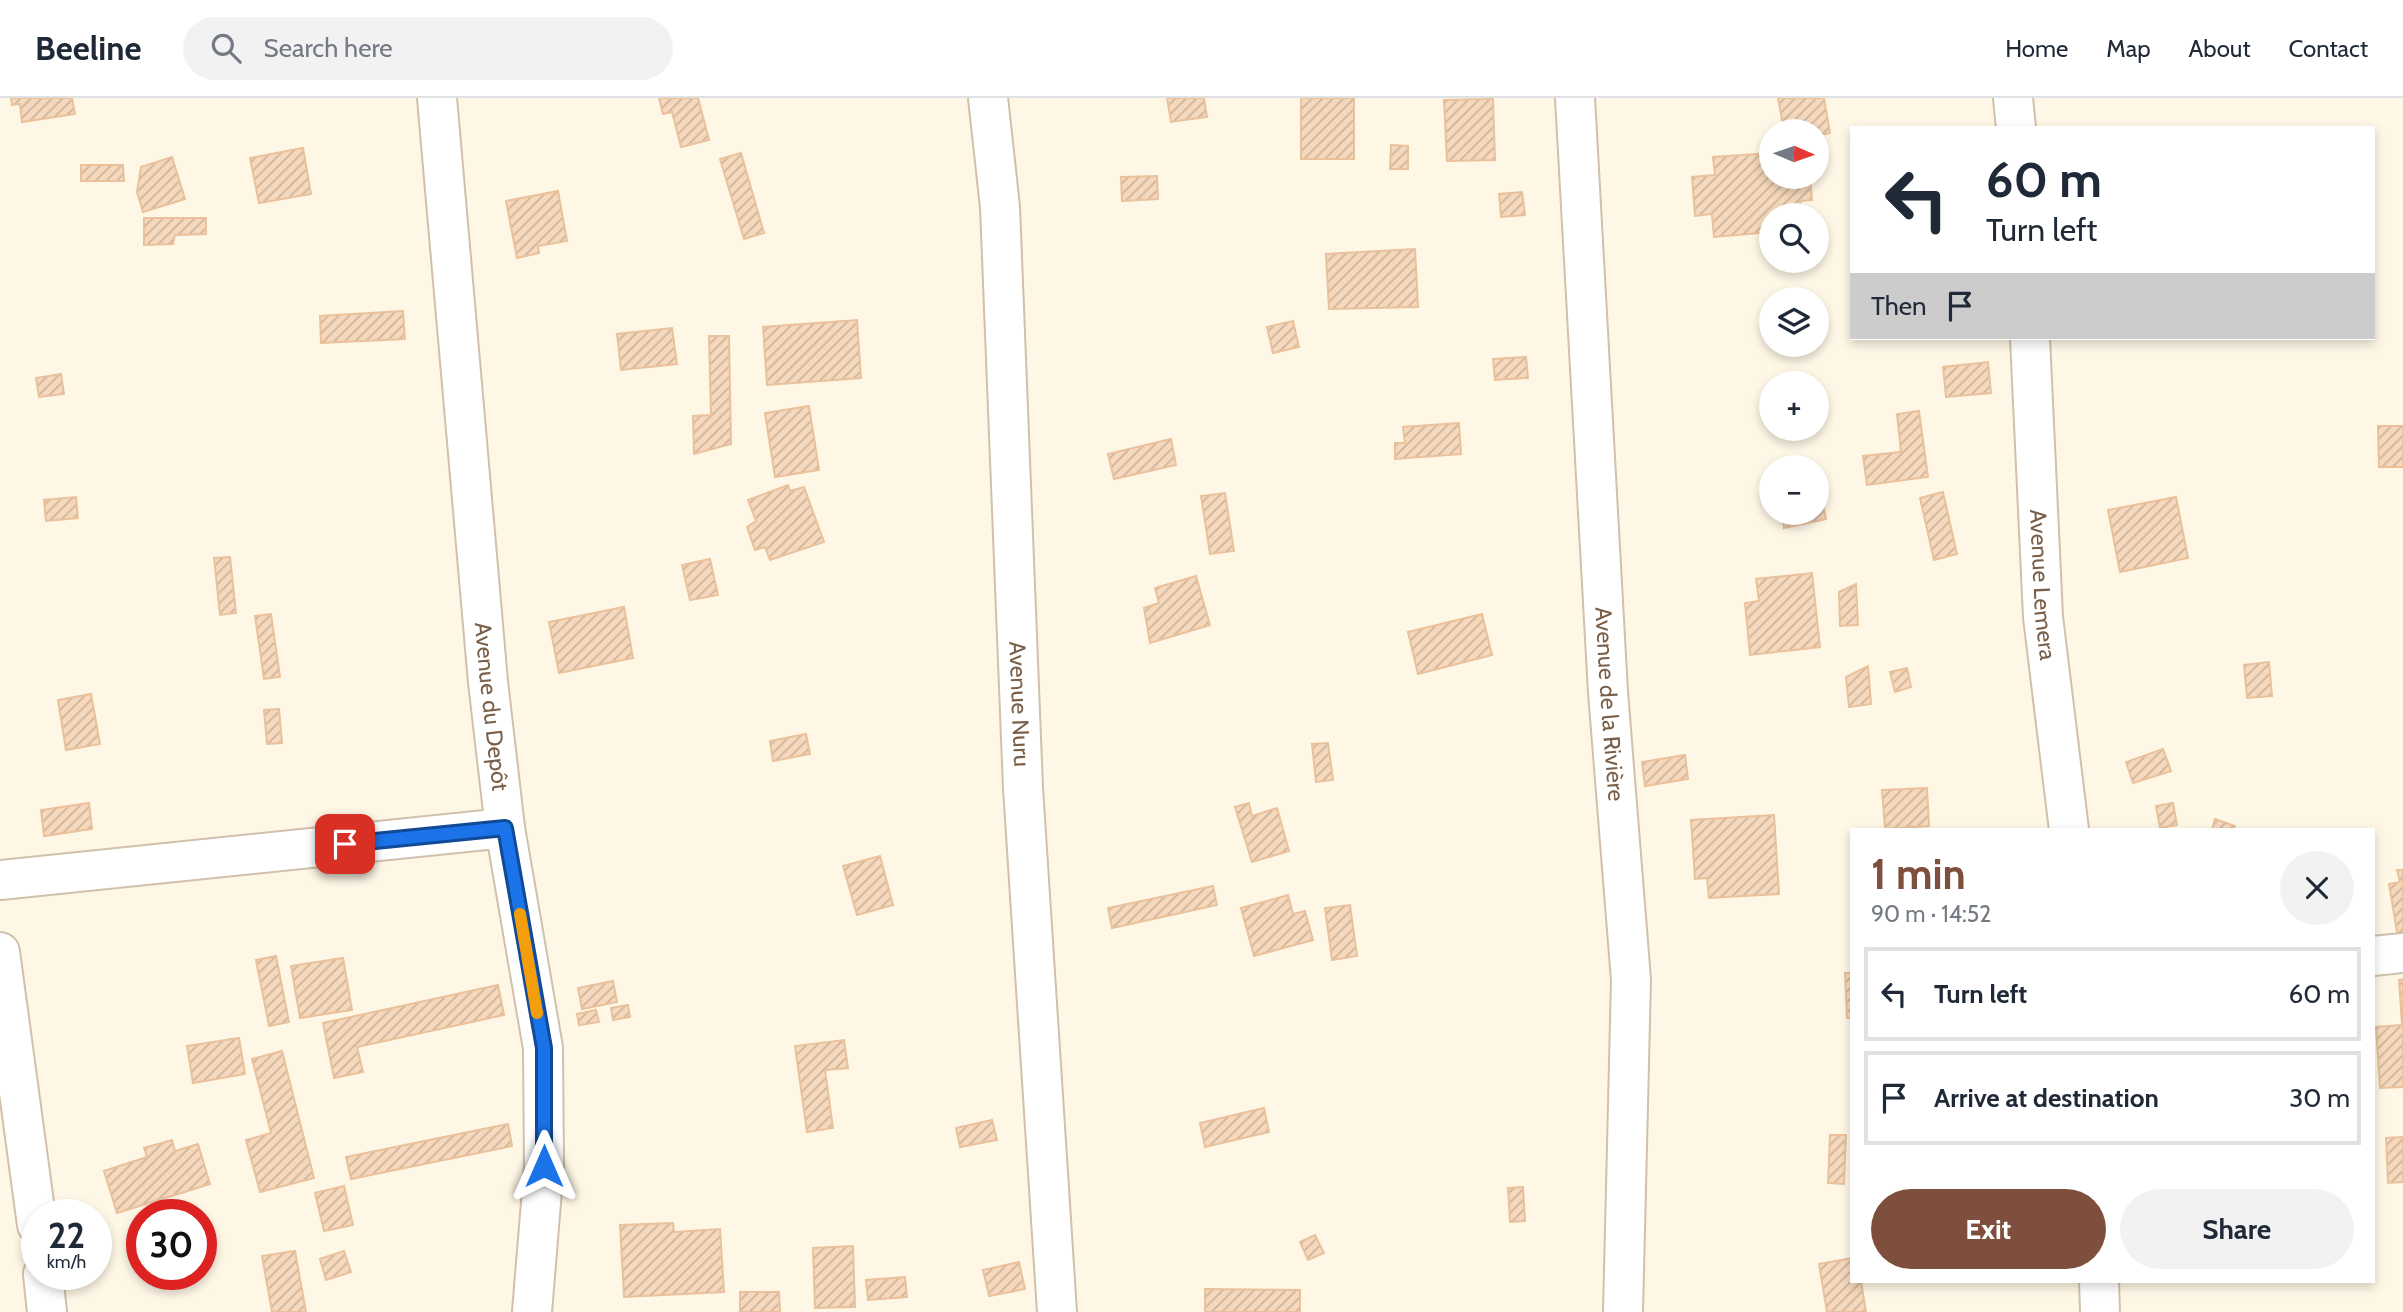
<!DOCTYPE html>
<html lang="en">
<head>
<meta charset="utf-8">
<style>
  body { margin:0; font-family:Cabin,sans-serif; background:#f2f2f3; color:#1f2937; height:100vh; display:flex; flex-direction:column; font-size:26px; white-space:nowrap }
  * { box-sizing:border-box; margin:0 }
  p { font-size:23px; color:#747a83 }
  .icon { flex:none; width:38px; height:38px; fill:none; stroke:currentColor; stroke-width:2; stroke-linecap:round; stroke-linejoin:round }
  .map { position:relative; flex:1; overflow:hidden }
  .details { position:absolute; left:1850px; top:730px; width:525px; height:455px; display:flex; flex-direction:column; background:#fff; border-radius:0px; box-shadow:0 4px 10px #0003 }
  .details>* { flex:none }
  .guide { position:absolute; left:1850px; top:28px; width:525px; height:214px; border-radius:0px; box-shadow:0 4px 10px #0003; background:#fff; color:#1f2937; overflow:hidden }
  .needle { width:46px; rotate:92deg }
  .buttons { position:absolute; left:1759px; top:21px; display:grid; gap:14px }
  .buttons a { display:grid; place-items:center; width:70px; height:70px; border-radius:50%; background:#fff; box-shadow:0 4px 10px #0003; font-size:35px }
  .speed { position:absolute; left:21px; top:1101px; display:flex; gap:14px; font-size:35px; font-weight:700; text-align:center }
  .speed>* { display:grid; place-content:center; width:91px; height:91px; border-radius:50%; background:#fff; box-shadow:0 4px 10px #0003; line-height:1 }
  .speed small { font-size:18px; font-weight:400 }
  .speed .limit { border:10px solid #d22; background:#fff; color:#111 }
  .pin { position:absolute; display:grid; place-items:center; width:60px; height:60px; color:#fff; margin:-30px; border-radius:14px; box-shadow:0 4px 10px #0006 }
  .me { position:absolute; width:77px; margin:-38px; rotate:0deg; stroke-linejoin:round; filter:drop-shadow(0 0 5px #0008) }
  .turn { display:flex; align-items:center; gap:24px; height:147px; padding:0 21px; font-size:32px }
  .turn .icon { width:91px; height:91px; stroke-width:2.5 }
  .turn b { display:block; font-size:49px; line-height:60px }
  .then { display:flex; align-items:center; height:66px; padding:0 21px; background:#0003; gap:14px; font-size:26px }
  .round { display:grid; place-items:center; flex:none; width:74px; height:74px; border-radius:37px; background:#f2f2f3 }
  .head { display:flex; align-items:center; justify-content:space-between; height:119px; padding:0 21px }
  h1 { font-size:42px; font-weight:800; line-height:52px; color:#7d4f3c }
  .button { display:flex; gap:14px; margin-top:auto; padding:14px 21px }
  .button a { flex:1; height:80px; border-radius:42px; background:#7d4f3c; color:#fff; font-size:28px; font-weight:800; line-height:80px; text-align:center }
  .button a+a { background:#f2f2f3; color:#1f2937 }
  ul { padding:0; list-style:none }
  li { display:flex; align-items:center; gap:21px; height:94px; margin:0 14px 10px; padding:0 7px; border:4px solid #e0e1e3; border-radius:0px }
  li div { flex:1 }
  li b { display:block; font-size:26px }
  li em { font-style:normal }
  header { display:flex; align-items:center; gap:42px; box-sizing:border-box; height:98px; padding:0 35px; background:#fff; border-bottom:2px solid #e0e1e3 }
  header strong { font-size:33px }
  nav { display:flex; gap:38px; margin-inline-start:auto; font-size:24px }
  .search { width:490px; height:63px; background:#f2f2f3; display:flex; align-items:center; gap:18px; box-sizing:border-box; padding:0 24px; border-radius:38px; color:#747a83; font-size:26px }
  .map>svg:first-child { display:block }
</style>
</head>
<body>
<header>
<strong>Beeline</strong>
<div class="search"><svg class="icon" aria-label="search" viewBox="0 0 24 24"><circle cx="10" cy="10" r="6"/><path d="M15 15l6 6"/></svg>Search here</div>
<nav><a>Home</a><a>Map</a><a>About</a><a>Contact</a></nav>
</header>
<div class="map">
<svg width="2403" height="1214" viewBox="0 0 2403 1214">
  <defs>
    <pattern id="building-hatch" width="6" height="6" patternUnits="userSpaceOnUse" patternTransform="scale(1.75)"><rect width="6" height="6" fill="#f6d9bc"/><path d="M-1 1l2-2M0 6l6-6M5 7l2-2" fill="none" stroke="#ccb39b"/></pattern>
  </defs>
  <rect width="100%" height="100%" fill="#fef7e6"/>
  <path fill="url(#building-hatch)" stroke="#eac19b" stroke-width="2" d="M11,0H72L75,16L22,24L20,6L12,7Z
    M659,0H698L709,42L681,49L672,14L663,16Z
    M1167,0H1204L1207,19L1171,24Z
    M1301,0H1354V61H1301Z
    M1778,0H1824L1830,35L1816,38V33H1784Z
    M1493,1L1495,62L1447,63L1444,2Z
    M1391,47L1408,48V71H1390Z
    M303,50L311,96L259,105L250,60Z
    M741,55L764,135L744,141L720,61Z
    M1771,55V79H1810L1812,102L1800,103L1801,117H1771V134L1714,139L1712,116L1695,118L1692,79L1715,77L1713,59Z
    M172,59L185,101L143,114L137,94L141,69Z
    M81,67H123L124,83H81Z
    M1157,78L1158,101L1122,103L1121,79Z
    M558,93L567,143L538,148L539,155L517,160L506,103Z
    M1522,94L1525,117L1501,119L1499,96Z
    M144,120H206V136L175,137L173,146L144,147Z
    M1415,151L1418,209L1329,211L1326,156Z
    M403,213L405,241L321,245L320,218Z
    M857,222L861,280L767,287L763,229Z
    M1293,223L1299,249L1273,255L1267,229Z
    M672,230L677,266L621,272L617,236Z
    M709,238H729L731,346L694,356L693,318L711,317Z
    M1526,259L1528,280L1495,282L1493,261Z
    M1988,264L1991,295L1946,299L1943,269Z
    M61,276L64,296L39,299L36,280Z
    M809,308L819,372L775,379L765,315Z
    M1919,313L1928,379L1867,387L1863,358L1901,354L1897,316Z
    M1459,325L1461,356L1395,361V345H1405L1403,329Z
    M2378,328H2403V369H2379Z
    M1171,341L1176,367L1114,381L1108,356Z
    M1816,374L1826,421L1784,430L1782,415H1816Z
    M788,387L790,393L804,389L824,444L770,462L765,449L755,452L747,429L756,423L748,402Z
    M1943,394L1957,456L1934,462L1920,400Z
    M1225,395L1234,453L1210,456L1201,398Z
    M76,399L78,420L46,423L44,402Z
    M2176,399L2188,460L2120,474L2108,412Z
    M230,459L236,515L220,517L214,460Z
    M710,461L718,497L690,502L682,467Z
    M1812,475L1820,549L1750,557L1745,505L1759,503L1756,481Z
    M1196,478L1210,527L1150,545L1144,510L1159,505L1155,490Z
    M1856,486L1858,527L1840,528L1839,494Z
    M624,509L633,560L559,575L549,524Z
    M271,516L280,579L264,581L255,518Z
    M1482,516L1492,557L1418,576L1408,534Z
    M2269,564L2272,598L2247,600L2244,567Z
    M1868,568L1871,606L1849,609L1846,579Z
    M1907,570L1911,589L1895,594L1890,574Z
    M91,596L100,646L66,652L58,602Z
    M279,611L282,645L267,646L264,612Z
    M806,636L810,656L773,663L770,643Z
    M1328,645L1333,682L1316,684L1312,646Z
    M2163,651L2171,673L2133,685L2126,664Z
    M1685,657L1688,681L1645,688L1642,664Z
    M1927,690L1929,728L1885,731L1882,692Z
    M89,705L92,731L44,738L41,712Z
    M1249,705L1252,718L1277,710L1289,753L1252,764L1235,709Z
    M2173,705L2177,727L2160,730L2156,708Z
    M1774,717L1779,796L1709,800L1707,780L1695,781L1691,722Z
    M2215,721L2235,728L2233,732H2212Z
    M880,758L893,807L857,817L843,768Z
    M2397,772H2403V835L2397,834L2389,786L2400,784Z
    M1213,788L1217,807L1112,830L1108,810Z
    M1288,797L1293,816L1305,813L1313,842L1254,858L1241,810Z
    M1350,807L1357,858L1332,862L1325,810Z
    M276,858L289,924L269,928L256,862Z
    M343,860L352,912L300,920L291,868Z
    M1845,875H1852V920H1847Z
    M2403,881V989L2380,990L2376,929L2402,927L2399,882Z
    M613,883L617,904L582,911L578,890Z
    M498,887L504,917L357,949L363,974L334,980L323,925Z
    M628,907L630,919L613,922L611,910Z
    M596,912L599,924L579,927L577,916Z
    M239,940L245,976L193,985L187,948Z
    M844,942L848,970L825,972L833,1030L807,1034L795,948Z
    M282,953L314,1080L260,1094L246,1042L271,1035L252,961Z
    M1264,1010L1269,1034L1205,1049L1200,1025Z
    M992,1022L997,1042L960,1049L956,1030Z
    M508,1026L512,1048L351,1081L346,1059Z
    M1830,1037H1846L1844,1086L1828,1085Z
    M2403,1039V1084L2388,1085L2386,1040Z
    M172,1042L175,1053L198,1046L210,1086L117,1115L104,1073L147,1059L144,1050Z
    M344,1088L353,1127L324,1133L315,1095Z
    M1523,1089L1525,1123L1510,1124L1508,1090Z
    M673,1125L674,1134L720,1131L724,1194L624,1199L620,1127Z
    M1315,1137L1324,1155L1308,1162L1300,1144Z
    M853,1148L855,1209L815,1210L813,1150Z
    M295,1153L306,1214H272L262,1158Z
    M344,1153L351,1174L326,1182L320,1161Z
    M1852,1160V1183H1861L1866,1214H1827L1819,1166Z
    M1019,1164L1025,1191L989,1198L983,1172Z
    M905,1179L907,1199L868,1202L866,1182Z
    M1205,1191L1300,1192V1214H1205Z
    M740,1194H779L780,1214H740Z"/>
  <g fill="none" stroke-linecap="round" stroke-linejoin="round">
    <g stroke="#d1c0aa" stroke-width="42">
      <g id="minor">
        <path id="s1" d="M437,0L488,584L505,730L543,950L544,1068L532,1214"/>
        <path id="s2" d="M988,0L1000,109L1023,690L1057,1214"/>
        <path id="s3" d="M1575,0L1608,594L1631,882L1623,1214"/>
        <path d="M2013,0L2016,30"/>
        <path id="s4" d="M2030,240L2043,519L2069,732"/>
        <path d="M0,782L505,730"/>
        <path d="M0,854L37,1127"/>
        <path d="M2373,858L2403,855"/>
        <path d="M43,1176L47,1214"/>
        <path d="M2099,1183L2100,1214"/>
      </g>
    </g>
    <use href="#minor" stroke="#fff" stroke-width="38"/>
  </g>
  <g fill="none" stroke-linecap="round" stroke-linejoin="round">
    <g stroke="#114b97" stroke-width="18">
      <path id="route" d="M345,746L505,730L544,950V1068"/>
    </g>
    <use href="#route" stroke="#1a73e8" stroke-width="12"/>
    <path stroke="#f59e0b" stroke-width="12" d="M520,816L537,915"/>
  </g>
  <g text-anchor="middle" stroke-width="5" stroke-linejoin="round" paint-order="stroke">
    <g font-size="23" fill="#7a5f48" stroke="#fffaee">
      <text dy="8" stroke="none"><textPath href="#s4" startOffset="247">Avenue Lemera</textPath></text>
      <text dy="8" stroke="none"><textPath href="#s2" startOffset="607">Avenue Nuru</textPath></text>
      <text dy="8" stroke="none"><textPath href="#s3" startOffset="607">Avenue de la Rivière</textPath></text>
      <text dy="8" stroke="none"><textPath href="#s1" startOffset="611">Avenue du Depôt</textPath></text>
    </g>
  </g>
</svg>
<div class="buttons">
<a><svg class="needle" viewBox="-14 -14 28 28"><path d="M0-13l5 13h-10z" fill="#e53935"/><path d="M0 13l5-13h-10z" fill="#747a83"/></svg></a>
<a><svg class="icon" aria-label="search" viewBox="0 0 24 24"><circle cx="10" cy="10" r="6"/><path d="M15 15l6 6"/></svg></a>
<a><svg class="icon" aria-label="layers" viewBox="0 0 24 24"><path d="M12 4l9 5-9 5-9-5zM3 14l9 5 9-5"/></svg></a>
<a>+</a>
<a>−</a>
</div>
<div class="speed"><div>22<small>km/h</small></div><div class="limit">30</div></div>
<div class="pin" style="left:345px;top:746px;background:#d93025"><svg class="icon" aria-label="arrive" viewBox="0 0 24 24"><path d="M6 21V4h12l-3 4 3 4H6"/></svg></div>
<svg class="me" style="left:544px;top:1068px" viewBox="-20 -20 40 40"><path d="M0-17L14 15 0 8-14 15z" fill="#1a73e8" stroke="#fff" stroke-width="4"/></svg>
<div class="guide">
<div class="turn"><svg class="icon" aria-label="left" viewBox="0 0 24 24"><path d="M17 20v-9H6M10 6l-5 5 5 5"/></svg><div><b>60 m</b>Turn left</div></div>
<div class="then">Then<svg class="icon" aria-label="arrive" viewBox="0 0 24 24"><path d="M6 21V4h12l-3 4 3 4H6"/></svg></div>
</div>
<section class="details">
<div class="head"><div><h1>1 min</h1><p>90 m · 14:52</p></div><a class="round"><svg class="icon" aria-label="close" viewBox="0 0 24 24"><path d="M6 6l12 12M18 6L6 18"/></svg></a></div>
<ul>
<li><svg class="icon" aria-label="left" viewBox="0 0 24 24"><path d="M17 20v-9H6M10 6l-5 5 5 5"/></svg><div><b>Turn left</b></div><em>60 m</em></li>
<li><svg class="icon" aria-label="arrive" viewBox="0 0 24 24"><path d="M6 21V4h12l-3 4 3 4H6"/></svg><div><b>Arrive at destination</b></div><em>30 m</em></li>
</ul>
<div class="button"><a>Exit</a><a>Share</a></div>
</section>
</div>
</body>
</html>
